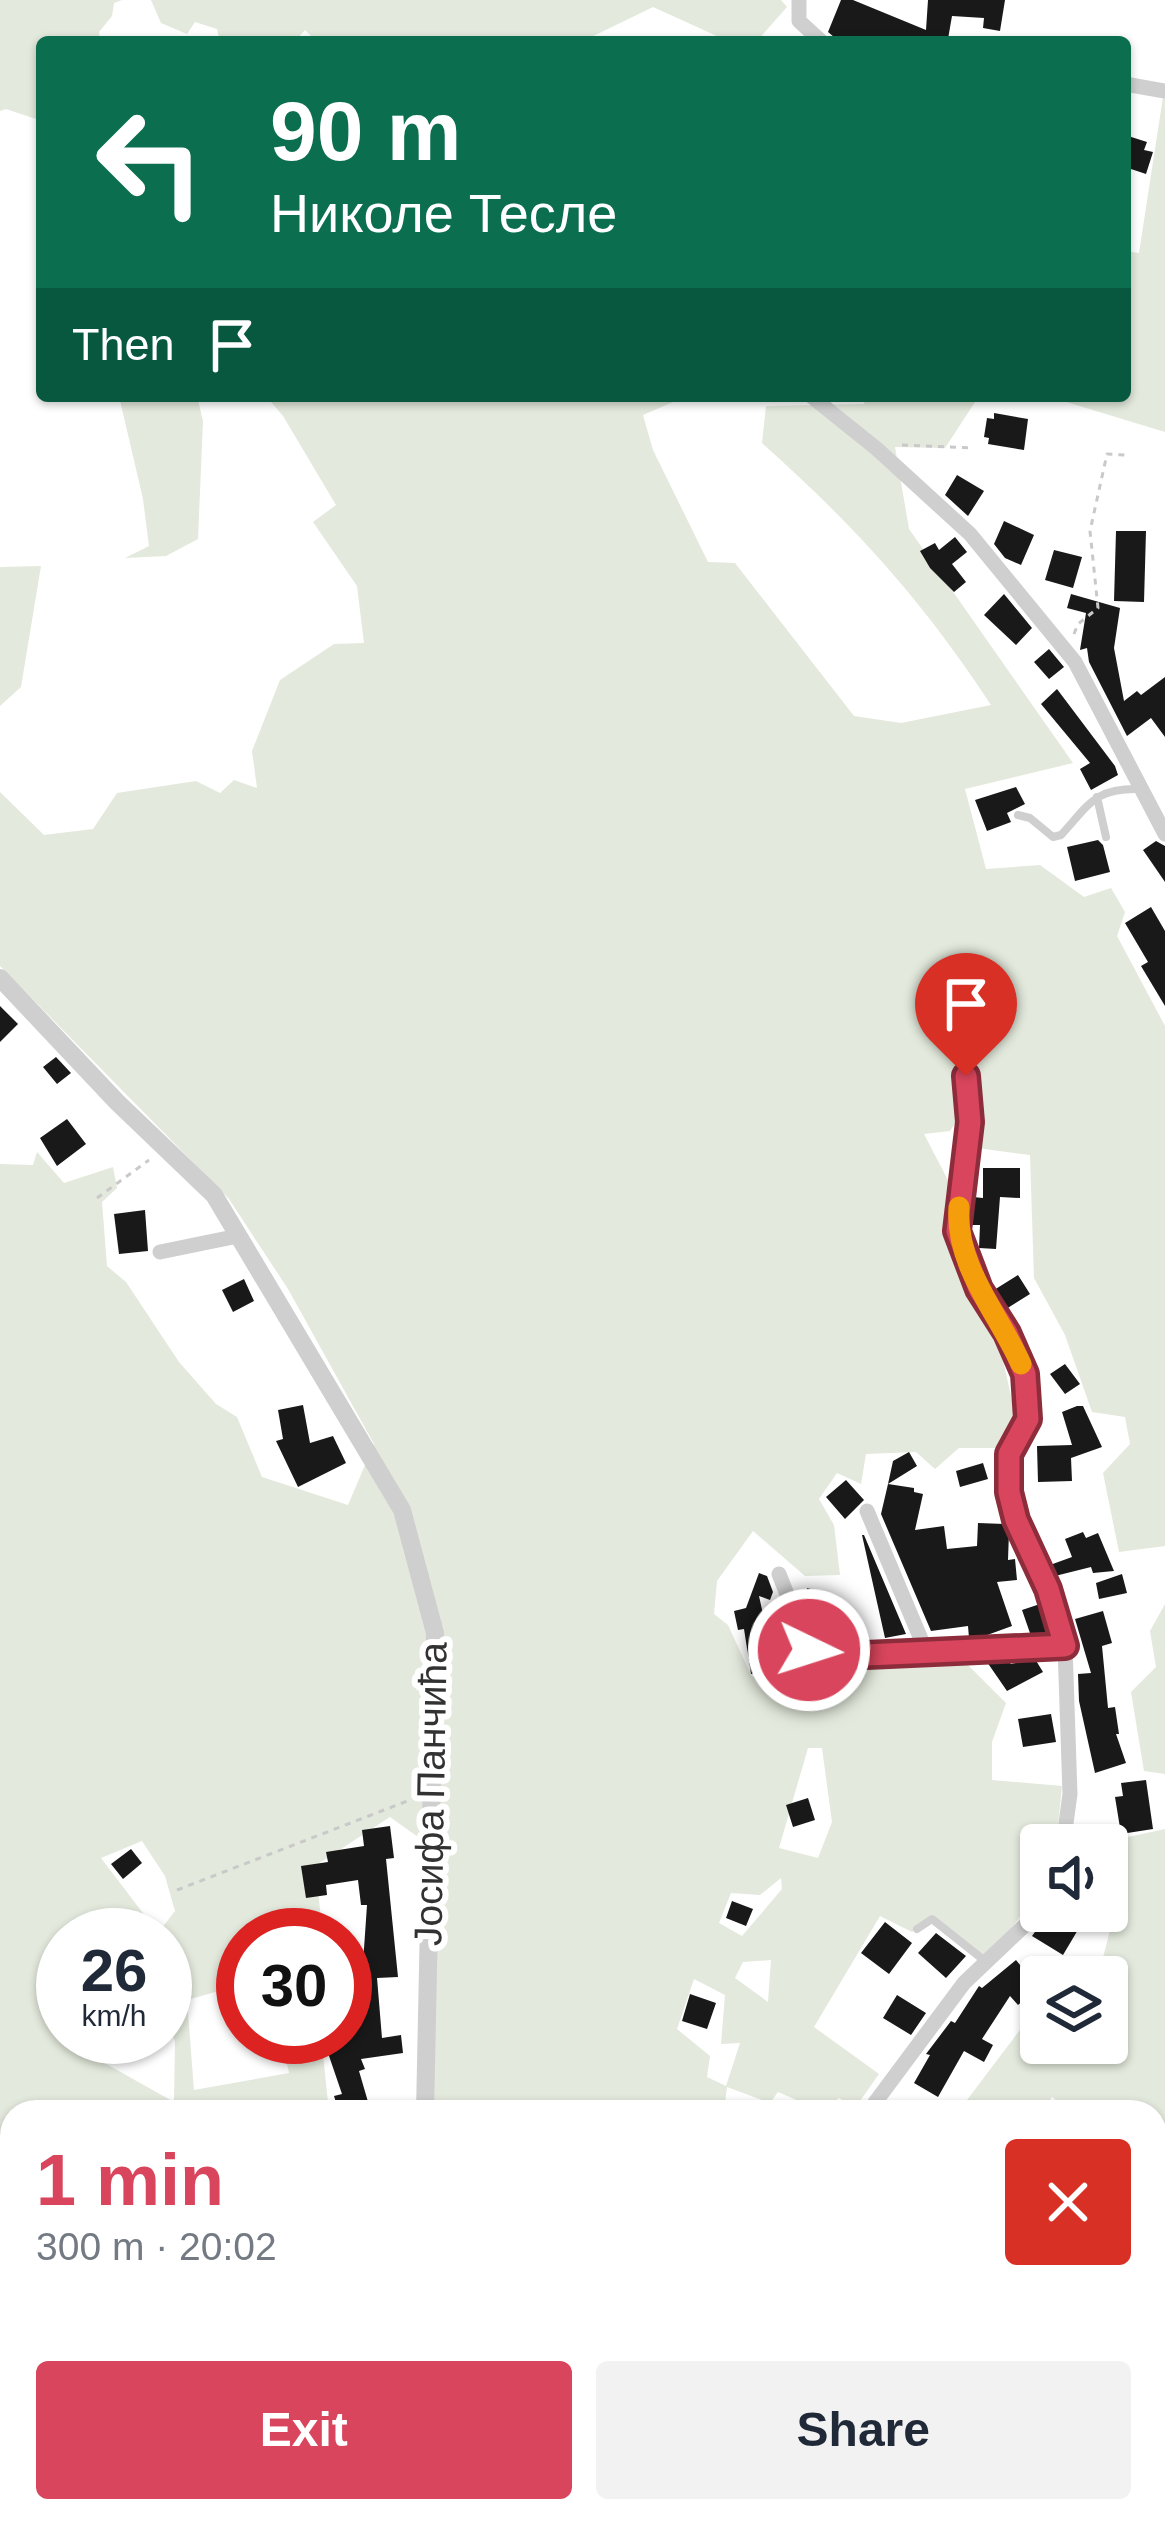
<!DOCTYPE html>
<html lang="en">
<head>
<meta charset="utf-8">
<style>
  body { margin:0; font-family:Helvetica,sans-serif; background:#f2f2f3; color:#1f2937; height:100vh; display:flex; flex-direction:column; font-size:45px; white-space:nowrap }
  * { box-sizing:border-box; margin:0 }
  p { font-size:39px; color:#747a83 }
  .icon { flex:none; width:66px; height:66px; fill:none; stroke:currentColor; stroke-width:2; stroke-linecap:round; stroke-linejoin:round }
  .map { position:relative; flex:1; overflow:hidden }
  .side { position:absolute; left:0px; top:2100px; width:1167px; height:423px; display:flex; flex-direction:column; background:#fff; border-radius:36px 36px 0 0; box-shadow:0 3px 9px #0004 }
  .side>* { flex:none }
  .banner { position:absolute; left:36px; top:36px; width:1095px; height:366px; border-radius:12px; box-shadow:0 3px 9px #0004; background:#0b6e4f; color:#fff; overflow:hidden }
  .buttons { position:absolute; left:1020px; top:1824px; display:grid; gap:24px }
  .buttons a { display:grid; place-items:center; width:108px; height:108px; border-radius:12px; background:#fff; box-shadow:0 3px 9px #0004; font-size:60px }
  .speed { position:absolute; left:36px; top:1908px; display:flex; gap:24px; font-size:60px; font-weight:700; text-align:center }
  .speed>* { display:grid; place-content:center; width:156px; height:156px; border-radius:50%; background:#fff; box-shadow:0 3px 9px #0004; line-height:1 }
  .speed small { font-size:30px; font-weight:400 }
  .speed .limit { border:18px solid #d22; background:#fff; color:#111 }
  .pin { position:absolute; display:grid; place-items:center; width:102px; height:102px; color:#fff; margin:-123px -51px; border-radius:50% 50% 50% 0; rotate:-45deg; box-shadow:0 0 12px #0007 }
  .pin .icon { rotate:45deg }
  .me { position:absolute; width:132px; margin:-66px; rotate:94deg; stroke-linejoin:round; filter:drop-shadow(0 0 9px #0008) }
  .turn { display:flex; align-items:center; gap:42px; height:252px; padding:0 36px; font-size:54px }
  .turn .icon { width:156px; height:156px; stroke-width:2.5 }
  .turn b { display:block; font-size:84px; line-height:102px }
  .then { display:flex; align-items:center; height:114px; padding:0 36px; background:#0003; gap:24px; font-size:45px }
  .round { display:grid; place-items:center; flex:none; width:126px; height:126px; border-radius:12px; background:#f2f2f3 }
  .head { display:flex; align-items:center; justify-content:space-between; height:204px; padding:0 36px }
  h1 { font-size:72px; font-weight:700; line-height:90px; color:#d9455c }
  .cta { display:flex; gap:24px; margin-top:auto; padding:24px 36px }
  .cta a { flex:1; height:138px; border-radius:12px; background:#d9455c; color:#fff; font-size:48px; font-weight:700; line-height:138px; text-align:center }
  .cta a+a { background:#f2f2f3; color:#1f2937 }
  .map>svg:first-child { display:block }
</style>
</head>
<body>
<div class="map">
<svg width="1165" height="2522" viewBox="0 0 1165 2522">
  <rect width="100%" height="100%" fill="#fff"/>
  <path fill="#e3e9dc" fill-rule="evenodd" d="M0,0H122L114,3L112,16L99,32L100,42H42V121L6,109L0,111Z
    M151,0H781L787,7L756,42H730L653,7L581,42H317L305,30L294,42H220L217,29L195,22L187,34L161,23Z
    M1165,84V432L1063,401L1031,396H1125V251L1139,253Z
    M119,396H197L203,421L198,539L166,556L125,558L149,546L143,499Z
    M266,396H687L643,415L653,450L708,562L735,563L854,716L901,723L991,705C923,601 855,526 762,443L766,406L864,404L866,396H979L945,448L895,447L909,529L1073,763L965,789L986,869L1040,865L1084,897L1111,888L1125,912L1117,936L1165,1026V1546L1119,1552L1103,1473L1130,1444L1125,1417L1092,1412L1065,1335L1034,1278L1030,1155L977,1148L966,1107L950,1131L924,1134L949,1182L999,1343L1016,1418L1002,1448H959L935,1469L916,1452L866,1454L861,1484L837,1473L819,1499L834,1525L840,1575L805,1576L753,1531L717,1581L714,1614L728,1625L752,1677L832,1662L968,1665L1006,1703L992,1742V1780L1062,1786L1056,1845H1041V1890L987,1959L932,1920L912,1932L880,1916L814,2027L879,2074L855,2108L839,2098L824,2112L778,2092L770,2103L727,2087L724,2112H684L668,2107L665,2112H431L418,1837L390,1817L315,1866L323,1935H243V1984L187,2000L194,2090L289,2073L281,2037H331L322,2045L329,2112H12V2454L0,2449V1164L33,1165L37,1152L64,1183L113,1167L117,1188L102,1202L107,1266L126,1282L179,1362L216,1404L237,1417L262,1477L348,1505L374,1444L288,1289L229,1199L0,966V792L44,835L93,829L117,793L196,781L220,793L234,780L257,788L252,751L280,680L334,644L364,643L357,586L313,522L336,505L283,416ZM808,1748H822L832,1822L818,1858L779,1848ZM142,1841L165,1876L175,1911L158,1933L101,1858ZM781,1878L782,1889L742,1936L719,1923L731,1893L760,1895ZM63,1935H165V2019L175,2041L174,2102L101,2061L90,2037H63ZM771,1960L768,2002L735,1978L743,1962ZM694,1979L725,1995L721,2044L740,2043L726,2086L707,2077L710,2056L677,2029Z
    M41,566L21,687L0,706V567Z
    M1165,1604V1774L1144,1771L1131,1692L1156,1667L1150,1631Z
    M1165,1829V2192L1157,2199L1155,2221V2112H1071L1052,2097L1041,2112H958L1041,2002V2043H1107V1977H1098L1123,1880L1107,1877V1845H1073L1074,1839L1123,1838Z
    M97,2511H695L698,2522H91Z"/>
  <path fill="#191919" d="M841,0H853L926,30L928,0H1005L1000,31L983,28L984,18L952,16L948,39L955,42H840L828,32Z
    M1125,135L1147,142L1144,150L1153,152L1146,174L1125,167Z
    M994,413L1028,419L1024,450L988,444L989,438L984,437L987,418L994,419Z
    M957,475L984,491L968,516L945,495Z
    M1004,521L1034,535L1021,565L1005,558L994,544Z
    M1116,531H1146L1144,602L1114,601Z
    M955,537L967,552L952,564L966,582L954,592L930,568L920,551L935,543L939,550Z
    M1054,550L1082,557L1073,588L1045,580Z
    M1004,594L1032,628L1016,645L984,615Z
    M1071,594L1120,608L1114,648L1124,701L1137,691L1141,695L1165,677V737L1151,718L1127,736L1089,662L1087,648L1080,650L1086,613L1067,608Z
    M1049,649L1064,667L1049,679L1034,662Z
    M1057,689L1115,766L1118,775L1091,790L1080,769L1090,763L1041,704Z
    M1016,787L1025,804L1007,813L1011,822L987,831L975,800Z
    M1098,840L1103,845L1110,872L1075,881L1067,847Z
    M1156,841L1165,846V882L1143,850Z
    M1151,907L1165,931V1006L1141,966L1148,962L1125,923Z
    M0,1006L18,1024L0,1042Z
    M56,1057L71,1073L57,1084L43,1067Z
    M67,1119L86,1144L57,1166L40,1138Z
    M983,1168H1020V1198L1000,1197L996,1249L979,1248L980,1225H970L973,1197L983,1198Z
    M145,1210L148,1251L119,1254L114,1214Z
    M1018,1275L1030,1294L1006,1309L994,1290Z
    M244,1279L254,1301L233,1312L222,1290Z
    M1065,1364L1080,1384L1065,1394L1050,1374Z
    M303,1405L310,1443L333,1436L346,1463L298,1487L276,1441L283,1439L278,1410Z
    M1077,1406H1083L1102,1447L1071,1458L1072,1481L1038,1482L1037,1446L1072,1445L1062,1412Z
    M909,1452L917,1466L888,1484L893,1461Z
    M983,1463L988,1479L960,1487L956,1471Z
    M846,1480L864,1500L845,1519L826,1497Z
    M888,1484L914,1488V1492L923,1494L915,1530L944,1526L947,1549L977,1546L978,1523L1005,1524L1009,1532L1008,1560L1015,1559L1017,1580L997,1582L1012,1626L979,1638H969L968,1626L931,1631L881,1514Z
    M1083,1532L1086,1538L1098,1533L1114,1571L1093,1573L1091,1567L1055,1576L1050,1565L1072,1557L1065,1539Z
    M862,1535H864L906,1634L885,1638Z
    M759,1573L767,1576L773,1592L770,1600L759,1596L769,1641L776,1640L781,1669L751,1674L744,1629L738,1630L734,1611L746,1608Z
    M1122,1574L1127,1593L1099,1599L1096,1583Z
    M807,1588L833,1595L828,1610L804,1604Z
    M1040,1604L1049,1633L1031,1636L1022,1610Z
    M1103,1611L1112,1643L1102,1646L1108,1708L1115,1707L1119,1734H1116L1126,1763L1095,1773L1079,1701L1078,1674L1091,1673L1075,1619Z
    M822,1615L854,1616L853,1644L821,1643Z
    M1035,1659L1043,1672L1007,1691L987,1662L1008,1661L1011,1664Z
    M1051,1714L1056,1742L1023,1747L1018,1719Z
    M1146,1780L1153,1829L1121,1834L1115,1797L1123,1796L1121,1783Z
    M808,1798L815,1820L793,1827L786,1805Z
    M390,1826L394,1858L386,1859L398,1977L377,1978L382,2038L401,2035L403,2053L361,2059L365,2069L359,2071L371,2112H339L334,2096L342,2094L327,2050L347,2043L345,1964L363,1963L367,1905H361L358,1880L326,1885L327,1895L306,1898L301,1866L328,1862L326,1852L364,1846L362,1830Z
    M131,1849L142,1863L123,1879L111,1864Z
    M732,1901L753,1909L746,1926L726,1918Z
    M1050,1911H1106L1098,1929L1082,1923L1063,1955L1032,1936Z
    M885,1922L912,1943L889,1974L861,1953Z
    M936,1933L966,1956L946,1978L918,1953Z
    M1016,1960L1025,1971L1030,1966L1041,1979V1986L1018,2005L1010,1996L982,2039L993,2045L984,2062L964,2051L938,2097L914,2083L930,2055L926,2054L951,2021L955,2023L979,1986L982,1988Z
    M690,1994L716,2003L707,2029L682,2021Z
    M897,1995L926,2013L911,2035L883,2018Z"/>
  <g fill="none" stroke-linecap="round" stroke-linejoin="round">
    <path stroke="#c9c9c9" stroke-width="3" stroke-dasharray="6 6" stroke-linecap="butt" d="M902,445L973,448
      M1074,634L1078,624L1098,608L1090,531L1107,454L1125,455
      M97,1198L149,1160
      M177,1890L410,1800"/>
    <path stroke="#cfcfcf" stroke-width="8" d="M1097,797L1106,837
      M1018,815L1030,818L1053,837L1061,835C1089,805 1094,788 1139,789
      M917,1929L932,1919L985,1961
      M1081,2511L1090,2522
      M24,2522L35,2511"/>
    <path stroke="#cfcfcf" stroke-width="15" d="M799,0V21L822,42
      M1125,84L1165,91
      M811,396L877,449L970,534L1075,662L1165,834
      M966,1076L970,1122L957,1231L979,1289L1007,1333L1025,1374L1028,1419L1009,1453V1492L1016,1520L1048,1589L1065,1646L1070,1794L1063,1845
      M160,1252L238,1236
      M867,1511L926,1651
      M779,1574L809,1650L822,1657L1065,1646
      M868,2112L964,1983L1025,1925L1041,1903
      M1160,2265L1158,2328L1165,2348
      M1162,2270L1165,2212
      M1155,2467L1165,2455
      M766,2511L769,2522
      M935,2511L938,2522
      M1064,2522L1072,2511"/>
    <path stroke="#cfcfcf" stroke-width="18" d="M0,978L117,1102L214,1195L402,1510L435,1633L425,2112
      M405,2522L409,2511"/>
  </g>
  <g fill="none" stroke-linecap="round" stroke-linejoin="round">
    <g stroke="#8d2d3c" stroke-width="30">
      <path id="route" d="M809,1650L822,1657L1065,1646L1048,1589L1016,1520L1009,1492V1454L1028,1419L1025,1374L1007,1333L979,1289L957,1231L970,1122L966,1076"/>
    </g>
    <use href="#route" stroke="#d9455c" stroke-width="21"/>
    <path stroke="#f59e0b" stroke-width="21" d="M959,1207C955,1266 998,1313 1021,1364"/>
  </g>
  <g text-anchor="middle" stroke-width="12" stroke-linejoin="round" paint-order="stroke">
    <g font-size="39" fill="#323232" stroke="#fff">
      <text transform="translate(430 1794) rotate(-89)" y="14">Јосифа Панчића</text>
    </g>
  </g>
</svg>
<div class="buttons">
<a><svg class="icon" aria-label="sound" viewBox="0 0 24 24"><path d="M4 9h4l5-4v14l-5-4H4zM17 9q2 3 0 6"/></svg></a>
<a><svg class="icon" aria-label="layers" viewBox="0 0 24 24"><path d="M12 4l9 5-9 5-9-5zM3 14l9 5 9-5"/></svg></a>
</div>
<div class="speed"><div>26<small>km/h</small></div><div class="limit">30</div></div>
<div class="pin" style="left:966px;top:1076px;background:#d93025"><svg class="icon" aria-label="arrive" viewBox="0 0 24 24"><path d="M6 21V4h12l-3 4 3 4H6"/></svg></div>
<svg class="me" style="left:809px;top:1650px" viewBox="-20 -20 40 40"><circle r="17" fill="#d9455c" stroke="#fff" stroke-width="3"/><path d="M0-11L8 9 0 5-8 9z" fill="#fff"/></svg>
<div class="banner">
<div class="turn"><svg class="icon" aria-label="left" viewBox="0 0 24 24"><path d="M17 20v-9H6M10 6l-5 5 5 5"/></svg><div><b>90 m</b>Николе Тесле</div></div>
<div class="then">Then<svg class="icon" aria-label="arrive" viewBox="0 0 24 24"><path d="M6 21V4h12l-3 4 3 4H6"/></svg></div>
</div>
<section class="side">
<div class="head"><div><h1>1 min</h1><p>300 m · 20:02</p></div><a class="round" style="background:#d93025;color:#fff"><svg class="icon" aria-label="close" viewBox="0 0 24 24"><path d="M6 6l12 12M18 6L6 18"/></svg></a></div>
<div class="cta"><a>Exit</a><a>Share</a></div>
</section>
</div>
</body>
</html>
